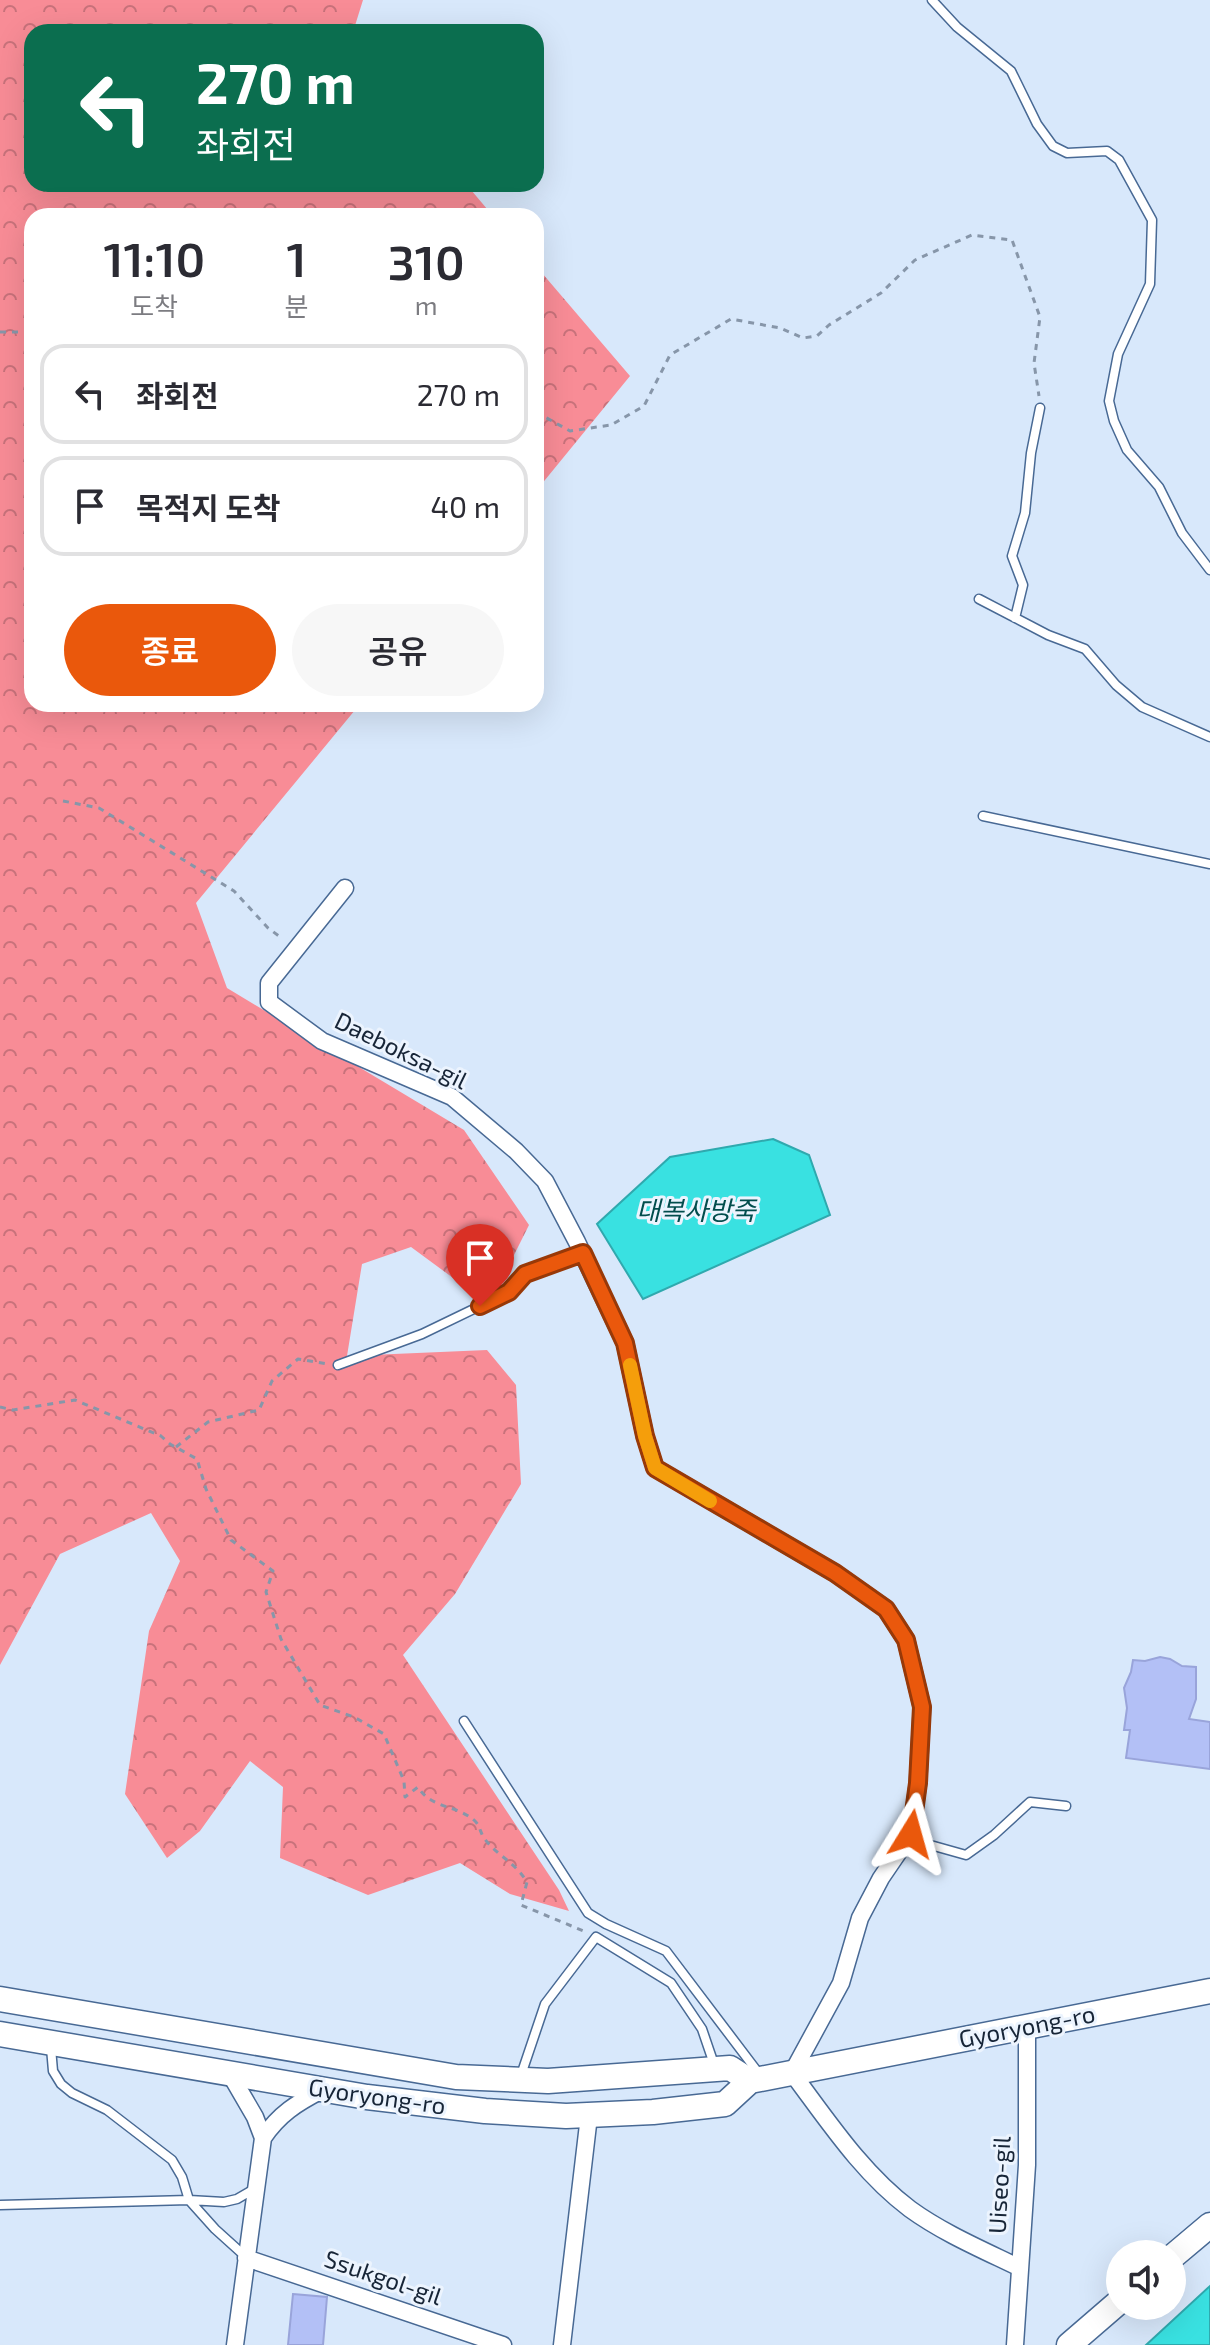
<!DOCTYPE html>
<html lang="ko">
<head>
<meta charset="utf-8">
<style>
  body { margin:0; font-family:"Exo 2","Noto Sans KR",sans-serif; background:#f7f7f7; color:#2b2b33; height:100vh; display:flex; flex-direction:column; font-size:30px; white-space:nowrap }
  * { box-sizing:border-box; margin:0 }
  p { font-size:26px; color:#7c7c81 }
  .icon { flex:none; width:44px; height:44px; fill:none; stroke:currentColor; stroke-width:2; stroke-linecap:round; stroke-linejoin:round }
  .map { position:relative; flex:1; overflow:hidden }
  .details { position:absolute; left:24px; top:208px; width:520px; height:504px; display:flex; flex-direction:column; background:#fff; border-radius:24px; box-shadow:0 8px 32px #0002 }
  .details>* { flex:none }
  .top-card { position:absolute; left:24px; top:24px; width:520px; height:168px; border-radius:24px; box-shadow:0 8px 32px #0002; background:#0b6e4f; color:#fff; overflow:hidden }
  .tools { position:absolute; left:1106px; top:2240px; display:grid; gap:16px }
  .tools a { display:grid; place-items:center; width:80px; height:80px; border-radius:50%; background:#fff; box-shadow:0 8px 32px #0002; font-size:40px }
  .pin { position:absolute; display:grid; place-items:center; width:68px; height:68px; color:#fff; margin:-82px -34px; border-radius:50% 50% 50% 0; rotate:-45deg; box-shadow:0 0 8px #0007 }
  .pin .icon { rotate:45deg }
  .me { position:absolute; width:88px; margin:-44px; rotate:8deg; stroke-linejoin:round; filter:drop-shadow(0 0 6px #0008) }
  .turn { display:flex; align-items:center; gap:28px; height:168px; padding:0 40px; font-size:36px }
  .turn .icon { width:104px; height:104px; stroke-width:2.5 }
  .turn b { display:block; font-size:56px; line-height:68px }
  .eta { display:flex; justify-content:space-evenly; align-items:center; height:136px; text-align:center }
  .eta b { font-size:48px; font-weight:600; line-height:56px }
  .button { display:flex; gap:16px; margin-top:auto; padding:16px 40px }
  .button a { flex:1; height:92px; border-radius:48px; background:#ea580c; color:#fff; font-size:32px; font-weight:600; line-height:92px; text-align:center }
  .button a+a { background:#f7f7f7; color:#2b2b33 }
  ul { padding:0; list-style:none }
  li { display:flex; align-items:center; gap:24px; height:100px; margin:0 16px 12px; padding:0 24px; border:4px solid #e1e1e2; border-radius:24px }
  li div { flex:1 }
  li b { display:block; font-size:30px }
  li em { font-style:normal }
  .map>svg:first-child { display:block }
</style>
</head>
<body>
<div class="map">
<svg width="1210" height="2345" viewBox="0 0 1210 2345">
  <defs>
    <pattern id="forest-crowns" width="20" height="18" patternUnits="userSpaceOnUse" patternTransform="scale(2)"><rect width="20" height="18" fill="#f88c96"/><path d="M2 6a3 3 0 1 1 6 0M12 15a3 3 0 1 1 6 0" fill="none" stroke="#c8727b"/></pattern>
  </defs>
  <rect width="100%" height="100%" fill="#d8e8fb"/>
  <path fill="url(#forest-crowns)" d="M0,0H363L353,32H32V184H466L493,216H32V704H360L196,903L227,988L464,1130L529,1225L507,1269L483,1300L411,1247L362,1264L347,1356L487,1350L516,1385L521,1484L455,1594L403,1655L559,1890L569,1911L510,1894L460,1863L368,1895L280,1858L283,1787L250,1761L200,1831L167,1858L125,1794L149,1631L180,1561L151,1513L60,1554L0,1665Z
    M536,266L630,376L536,491Z"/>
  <path fill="#39e1e1" stroke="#2fa9ae" stroke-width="2" d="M773,1139L809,1155L830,1215L643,1299L597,1224L670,1157Z
    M1210,2286V2345H1146Z"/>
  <path fill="#b3c0f6" stroke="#99a4da" stroke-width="2" d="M1160,1657L1170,1659L1182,1666L1196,1667V1699L1189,1719L1210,1722V1769L1126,1758L1130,1730H1124L1127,1708L1124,1688L1131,1672L1133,1660L1145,1661Z
    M293,2294L327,2297L323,2345H288Z"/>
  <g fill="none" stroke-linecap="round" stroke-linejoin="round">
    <g stroke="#486994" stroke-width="11">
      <path id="lane" d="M932,0L957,27L1011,71L1037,124L1053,146L1067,153L1107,151L1119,160L1152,220L1150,284L1118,354L1109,401L1114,421L1127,450L1159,487L1182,533L1210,570
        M979,599L1048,635L1085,649L1116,685L1142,707L1210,737
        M1015,618L1023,585L1012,556L1025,513L1031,453L1040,408
        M983,816L1210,864
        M338,1365L422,1334L509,1292L525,1274L582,1253
        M464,1721L588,1913L606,1924L666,1951L760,2075
        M909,1839L966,1855L994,1835L1030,1802L1066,1806
        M51,2048L53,2071L61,2084L72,2093L107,2110L172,2160L182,2177L189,2200L215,2229L246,2257
        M521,2075L545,2004L596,1937L671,1983L702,2029L715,2067
        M0,2205L189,2200L224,2202L237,2199L256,2188"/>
    </g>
    <g stroke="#486994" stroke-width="19">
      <path id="street" d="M345,888L269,983V1002L322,1041L452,1097L516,1151L545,1181L577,1242L625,1343L645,1436L655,1468L835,1573L886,1609L906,1640L922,1707L918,1783L911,1834L881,1878L860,1918L841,1983L792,2073C828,2121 862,2173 910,2209C943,2233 983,2250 1020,2268
        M230,2074L255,2117L263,2138
        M246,2258L503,2345
        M235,2345L263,2138C279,2114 297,2103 322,2090
        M562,2345L589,2116
        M1015,2345L1027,2165V2027"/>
    </g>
    <g stroke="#486994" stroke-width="27">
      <path id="secondary" d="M0,1999L456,2077L548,2081L730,2068L750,2081
        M0,2034L367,2097L485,2111L566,2116L653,2112L725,2104L750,2081L1210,1991
        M1172,2257L1210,2225
        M1069,2345L1120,2301"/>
    </g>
    <path stroke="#8796a9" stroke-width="3" stroke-dasharray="6 6" stroke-linecap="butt" d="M0,332H32
      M536,412L570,431L611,425L644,406L670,355L731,319L780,328L803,338L817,336L829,325L881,293L915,260L972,235L1012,240L1040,317L1034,363L1039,396
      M63,801L99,808L234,891L268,928L283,939
      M0,1407L13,1410L75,1400L161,1436L170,1444L197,1459L206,1489L231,1540L273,1571L266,1592L281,1639L320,1705L354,1717L384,1734L404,1781L405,1797L418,1787C431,1809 456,1804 475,1821C480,1826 480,1832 484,1838C496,1855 515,1862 527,1882L521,1905L586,1932
      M176,1447L208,1422L259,1410L272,1381L298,1359L328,1364"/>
    <use href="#lane" stroke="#fff" stroke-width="8"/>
    <use href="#street" stroke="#fff" stroke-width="16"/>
    <use href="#secondary" stroke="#fff" stroke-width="24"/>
  </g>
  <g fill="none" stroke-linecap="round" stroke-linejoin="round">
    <g stroke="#983908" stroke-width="20">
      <path id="route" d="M480,1306L509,1292L525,1274L583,1253L625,1343L645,1436L655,1468L835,1573L886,1609L906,1640L922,1707L918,1783L911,1834"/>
    </g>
    <use href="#route" stroke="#ea580c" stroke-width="14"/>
    <path stroke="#f59e0b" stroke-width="14" d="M630,1365L645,1436L655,1468L710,1501"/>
  </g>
  <g text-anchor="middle" stroke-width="6" stroke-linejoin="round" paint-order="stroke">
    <g font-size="24" fill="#172537" stroke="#ecf4fe">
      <text transform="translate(401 1051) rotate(26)" y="8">Daeboksa-gil</text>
      <text transform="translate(1027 2027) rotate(-11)" y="8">Gyoryong-ro</text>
      <text transform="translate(377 2097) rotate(8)" y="8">Gyoryong-ro</text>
      <text transform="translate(1000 2185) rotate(-87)" y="8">Uiseo-gil</text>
      <text transform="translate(383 2278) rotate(19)" y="8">Ssukgol-gil</text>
    </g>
    <g font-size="26" font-style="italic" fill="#024d4d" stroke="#ecf4fe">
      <text x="696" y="1220">대복사방죽</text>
    </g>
  </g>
</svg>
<div class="tools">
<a><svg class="icon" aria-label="sound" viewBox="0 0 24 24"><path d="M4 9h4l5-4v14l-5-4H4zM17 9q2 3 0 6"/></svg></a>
</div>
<div class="pin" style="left:480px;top:1306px;background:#d93025"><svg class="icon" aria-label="arrive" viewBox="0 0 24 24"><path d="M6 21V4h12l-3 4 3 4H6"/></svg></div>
<svg class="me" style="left:911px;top:1834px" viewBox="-20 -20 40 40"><path d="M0-17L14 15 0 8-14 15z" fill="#ea580c" stroke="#fff" stroke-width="4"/></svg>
<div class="top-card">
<div class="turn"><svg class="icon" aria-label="left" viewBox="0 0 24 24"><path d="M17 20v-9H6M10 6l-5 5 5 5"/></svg><div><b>270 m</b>좌회전</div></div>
</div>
<section class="details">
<div class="eta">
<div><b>11:10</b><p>도착</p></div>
<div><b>1</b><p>분</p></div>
<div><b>310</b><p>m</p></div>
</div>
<ul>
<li><svg class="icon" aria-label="left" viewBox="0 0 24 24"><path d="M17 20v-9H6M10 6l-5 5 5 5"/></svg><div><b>좌회전</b></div><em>270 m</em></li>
<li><svg class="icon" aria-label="arrive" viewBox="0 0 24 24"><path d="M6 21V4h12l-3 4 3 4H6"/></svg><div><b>목적지 도착</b></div><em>40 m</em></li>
</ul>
<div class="button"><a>종료</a><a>공유</a></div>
</section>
</div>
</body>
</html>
